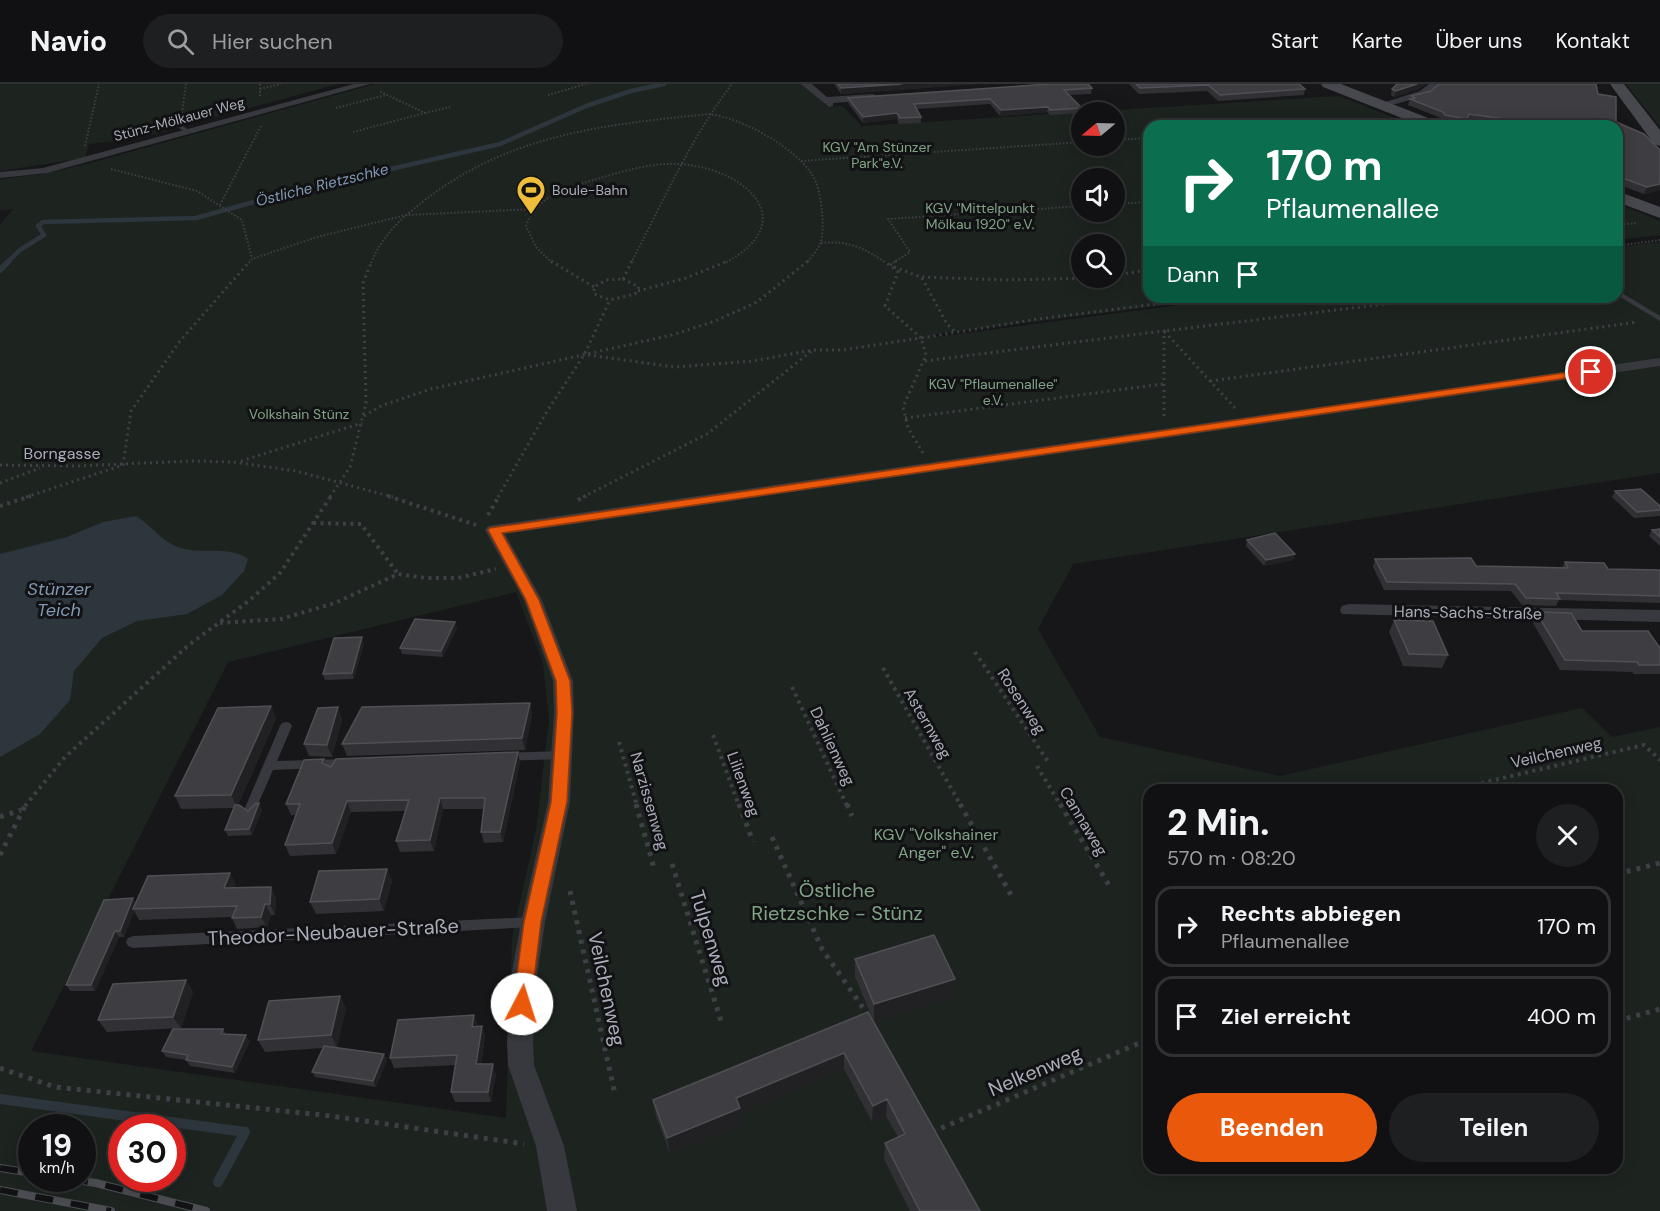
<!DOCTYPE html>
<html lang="de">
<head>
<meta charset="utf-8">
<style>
  body { margin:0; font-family:"DM Sans",sans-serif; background:#1e1f21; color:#f1f3f6; height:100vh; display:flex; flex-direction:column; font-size:22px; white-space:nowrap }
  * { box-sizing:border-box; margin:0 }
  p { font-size:20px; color:#9c9da0 }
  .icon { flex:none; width:33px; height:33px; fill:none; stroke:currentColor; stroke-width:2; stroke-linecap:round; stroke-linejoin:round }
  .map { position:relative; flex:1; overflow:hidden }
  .details { position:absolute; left:1143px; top:700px; width:480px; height:390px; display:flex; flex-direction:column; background:#111113; border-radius:18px; box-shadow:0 3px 15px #0003,0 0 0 2px #303133 }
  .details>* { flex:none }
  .top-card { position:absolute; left:1143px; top:36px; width:480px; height:183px; border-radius:18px; box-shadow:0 3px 15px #0003,0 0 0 2px #303133; background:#0b6e4f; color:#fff; overflow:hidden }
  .needle { width:39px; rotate:251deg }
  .fabs { position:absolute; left:1071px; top:18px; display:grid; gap:12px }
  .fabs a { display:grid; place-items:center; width:54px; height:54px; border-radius:50%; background:#111113; box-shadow:0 3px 15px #0003,0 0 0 2px #303133; font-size:30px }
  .speed { position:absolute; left:18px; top:1030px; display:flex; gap:12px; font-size:30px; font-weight:700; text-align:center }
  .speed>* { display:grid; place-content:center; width:78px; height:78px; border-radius:50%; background:#111113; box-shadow:0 3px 15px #0003,0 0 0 2px #303133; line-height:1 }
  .speed small { font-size:15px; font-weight:400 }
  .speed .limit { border:9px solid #d22; background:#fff; color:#111 }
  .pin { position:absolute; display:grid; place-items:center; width:51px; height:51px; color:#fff; margin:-26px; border:3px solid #fff; border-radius:50%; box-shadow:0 2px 6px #0007 }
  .me { position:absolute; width:66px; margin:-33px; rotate:5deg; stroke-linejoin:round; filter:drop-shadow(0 0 4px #0008) }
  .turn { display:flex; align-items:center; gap:21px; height:126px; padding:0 24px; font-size:27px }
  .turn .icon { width:78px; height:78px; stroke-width:2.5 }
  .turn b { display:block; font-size:42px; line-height:51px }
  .then { display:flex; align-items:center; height:57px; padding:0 24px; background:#0003; gap:12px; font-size:22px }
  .round { display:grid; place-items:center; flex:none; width:63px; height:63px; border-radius:32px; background:#1e1f21 }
  .summary { display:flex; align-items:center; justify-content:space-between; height:102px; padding:0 24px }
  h1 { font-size:36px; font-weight:700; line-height:45px }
  .action { display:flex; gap:12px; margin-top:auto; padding:12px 24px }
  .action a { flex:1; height:69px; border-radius:36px; background:#ea580c; color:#fff; font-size:24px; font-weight:700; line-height:69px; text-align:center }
  .action a+a { background:#1e1f21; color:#f1f3f6 }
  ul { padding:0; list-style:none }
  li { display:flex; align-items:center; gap:18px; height:81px; margin:0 12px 9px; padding:0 12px; border:3px solid #303133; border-radius:18px }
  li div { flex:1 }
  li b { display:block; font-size:22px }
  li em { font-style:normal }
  header { display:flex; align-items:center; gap:36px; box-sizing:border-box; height:84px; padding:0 30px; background:#111113; border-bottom:2px solid #303133 }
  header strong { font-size:28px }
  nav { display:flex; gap:33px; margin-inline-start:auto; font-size:21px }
  .search { width:420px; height:54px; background:#1e1f21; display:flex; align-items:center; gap:15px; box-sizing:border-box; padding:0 21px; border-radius:33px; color:#9c9da0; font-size:22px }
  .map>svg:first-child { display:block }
</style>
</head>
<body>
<header>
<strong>Navio</strong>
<div class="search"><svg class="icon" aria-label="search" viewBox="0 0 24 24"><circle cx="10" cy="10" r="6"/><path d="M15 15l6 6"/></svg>Hier suchen</div>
<nav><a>Start</a><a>Karte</a><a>Über uns</a><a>Kontakt</a></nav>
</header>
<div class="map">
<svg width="1660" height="1127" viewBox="0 0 1660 1127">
  <rect width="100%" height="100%" fill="#171719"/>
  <path fill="#1d241f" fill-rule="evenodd" d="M0,0H338L136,55L89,60L85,74L0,87Z
    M375,0H803L828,23L842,22L862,42L1339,12L1415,42H1149V213H1231L935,250L937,253L1240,213H1617V163L1660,158V389L1073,480L1038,545L1100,653L1280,692L1582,624L1612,653L1660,643V1127H0V141L13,125L0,126V95L42,90L87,80ZM1082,28H1114V62H1082ZM1082,94H1114V128H1082ZM1082,160H1114V194H1082ZM516,508L543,579L549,636L536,746L512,854L506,1034L31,967L228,578ZM1149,706H1617V1084H1149ZM32,1044H82V1095H32ZM122,1044H172V1095H122Z
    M1626,0H1660V43Z
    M1617,119L1660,137V151L1617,156Z"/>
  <path fill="#2d353d" d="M136,432C152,442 163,459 181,464C203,471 228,461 248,475L244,487L222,511L187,530L137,537L102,554L74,587L70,616L40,650L0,673V470L67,453L103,438Z"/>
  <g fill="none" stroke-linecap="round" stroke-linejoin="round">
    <path stroke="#2d353d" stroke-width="4.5" d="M7,179L20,166L44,151L38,142L43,138L196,134L286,109L500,60L586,22L631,7L664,0"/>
    <path stroke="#2d353d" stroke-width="6" d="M0,186L9,177"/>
    <path stroke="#2d353d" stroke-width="10" d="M0,1015L245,1048L218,1098"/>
    <path stroke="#3e4045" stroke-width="2" stroke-dasharray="1.5 2" stroke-linecap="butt" d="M260,0V13
      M260,5L281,0
      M548,11L586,0
      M336,24L386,11
      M182,29L186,0
      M425,29L450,23
      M1348,42L1381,40
      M353,48L425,29L379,7
      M1114,56L1149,54
      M85,62L99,0
      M801,77L1082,58
      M111,85L197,107L242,136L252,175
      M1114,120L1149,118
      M220,121L261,42
      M1617,141L1638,139
      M821,159C847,156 865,164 886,179
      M1617,162L1660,156
      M249,179L252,175L317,153L406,131L534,125
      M371,179C381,154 399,136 420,120C507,50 602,41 709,30C742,34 795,63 813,92C821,104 826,147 820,160C818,166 811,173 807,179
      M552,179L536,163L526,142C537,113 562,105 590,97C621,88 656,76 689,81C750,89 800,139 725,179
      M631,179C663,118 690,55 732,0
      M893,179L910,168L888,135L1082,122"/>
    <path stroke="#3e4045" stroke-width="3" stroke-dasharray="2 4" stroke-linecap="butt" d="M551,177L594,203
      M890,181L896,177
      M894,183L921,193L1006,196L1099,194
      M1114,191L1149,186
      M922,194L947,240L955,248
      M623,195L632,177
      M623,195L639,203L635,210L610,216L594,210V203L606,196Z
      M638,207L686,194L728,177
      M588,271L675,283L753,277L813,266H842L921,254L885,222L898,188L884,177
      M925,277L1164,247V335
      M1210,297L1638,238
      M1235,324L1164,247L1443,213
      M364,332L383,321L431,305L672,251L715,237L757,218L808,177
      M905,334L1163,300
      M923,369L908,344L903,323L926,271L921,254L1038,235L1211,213
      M241,377L362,339
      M0,381L77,382L192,377L233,378L296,387L393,413
      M0,399L40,384
      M26,413L123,381L131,327L180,257L250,177
      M330,413L350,383L366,319L363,199L372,177
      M498,413L546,329L584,271L610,216
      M583,413L707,350L813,266"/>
    <path stroke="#3e4045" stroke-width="4" stroke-dasharray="3 4.5" stroke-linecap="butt" d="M388,412L476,441
      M578,416L586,412
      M0,422L31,412
      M488,431L499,412
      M313,439L361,440L398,490
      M220,539L281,535L335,519L398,490L426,494H458L496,485
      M975,568L1049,679
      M883,584L961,722
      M792,603L847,722
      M713,651L739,722
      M619,658L637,722
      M1037,682L1061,722
      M1452,706L1644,661L1660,676
      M25,722L65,673L190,560L250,516L280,489L331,412"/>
    <path stroke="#3e4045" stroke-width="5" stroke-dasharray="4 6" stroke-linecap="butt" d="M636,720L654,784
      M739,720L753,758
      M847,720L852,732
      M960,720L1011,811
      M1060,720L1110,803
      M0,733L21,726
      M772,753L822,865L868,931
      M0,771L26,720
      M672,780L721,937
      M1617,790L1660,779
      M570,807L615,1010
      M1617,937L1660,925
      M0,984L55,1003L331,1032L524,1060
      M932,1048L1149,955"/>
    <path fill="#38393e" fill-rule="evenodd" d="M178,41H182L191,48L186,49L178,43Z
      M1617,206L1660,232V237L1617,211Z
      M286,638L290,639L292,642L277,677L345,675L349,676L351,679L349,682L345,683L273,686L254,729L250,731L246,729L244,726L280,642L282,639Z
      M561,667L565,668L567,671L565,674L561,675L504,677L500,676L498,673L500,670L504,669Z
      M533,833L538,834L540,838L538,842L533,843L133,864L128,862L126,858L128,854L133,852Z"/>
    <path fill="#38393e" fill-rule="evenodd" d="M354,0H370L47,89L0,94V88L43,84Z
      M801,0H812L827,13L873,10L878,13L873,16L833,19V22L829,23Z
      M1429,0H1440L1428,11L1381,24L1376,21L1420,7Z
      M1660,274V282L505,450L542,516L573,597L574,629L570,718L545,838L536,900L533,959L534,981L564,1062L577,1127H547L536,1062L508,981L507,959L510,900L521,838L548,718L554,629L553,597L524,516L485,446L488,442Z
      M1349,520L1660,526V538L1342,530L1340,526L1342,522Z"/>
    <path fill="#46484e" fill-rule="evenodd" d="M1321,0H1341L1441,39L1444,42H1422L1323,3Z
      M1610,0H1624L1660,46V62L1654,60Z
      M1617,107L1660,123V134L1617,118Z"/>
    <g stroke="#4b4d53" stroke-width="8">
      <path id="rail" d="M0,1084L32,1089
        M70,1095L96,1099L206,1127
        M0,1106L111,1127"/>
    </g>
    <use href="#rail" stroke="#121214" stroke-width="6" stroke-dasharray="18" stroke-linecap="butt"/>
  </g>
  <path fill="#313034" d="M834,0H977L841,10Z
    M1129,0H1299L1305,5L1304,11L1218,17L1207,7L1139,10Z
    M1092,4L1091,10L1069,11L1082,24L1081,29L1050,31L1047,28L1000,32L990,20L917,25L921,33V39L899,40L897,35L863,39L848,19V14Z
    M1392,5H1419L1394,13L1391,11Z
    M1598,10L1660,106L1644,110L1617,100V42H1502V41L1467,36L1465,41L1443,38L1441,34L1408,21L1411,12Z
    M1615,407L1660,422V432L1634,434L1612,413Z
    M1660,445V462L1649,452L1652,446Z
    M1247,456L1295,470L1293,476L1264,482L1246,462Z
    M1375,475L1476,482L1562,483L1565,478L1608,485L1660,486V519L1559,516L1556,522L1522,521L1511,507L1384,506L1373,483Z
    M1536,528L1582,547L1660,564V590H1634L1632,588L1560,586L1532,537Z
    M1394,536L1448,571L1442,584L1403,582L1389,548Z
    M455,538L457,544L443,573L402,570L400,564Z
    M364,559L354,595L325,596L323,590Z
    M530,619L532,631L525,666L347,672L342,660Z
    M271,622L276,635L238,721L248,727L259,719L262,726L252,751L228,752L225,746L234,724L181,725L175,712Z
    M338,623L342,636L332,673L309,672L304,660Z
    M518,668L520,679L503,758L484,759L481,748L484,725H443L434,767L400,768L396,757L405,727L351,728L336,770L290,772L285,761L296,731H291L286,720L324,675L326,681L331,683Z
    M387,785L392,797L384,827L316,830L310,818Z
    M236,800L234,804L271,803L276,814L275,831H271L267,843L237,845L232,834V833L139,836L134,827L124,853H119L95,907H70L66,901L136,818Z
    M855,875L955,895L953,913L874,938L855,893Z
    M186,896L193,908L181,944L107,948L98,936Z
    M340,912L346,924L337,963H332L384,970L387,976L376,1003L315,993L312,988L323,964L265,968L258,956Z
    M868,928L980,1127H910L884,1075L885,1059L898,1053L886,1032L872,1038L844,985L740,1029L742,1040L670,1070L656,1032L653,1016Z
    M474,931L477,943L485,952L481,980L496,990L491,1018H455L451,1008L455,981L394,984L390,974Z
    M223,945L226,950L250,957L235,989L190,982L186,976L166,973L162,967Z"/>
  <path fill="#212123" d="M902,0H977L841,10V4Z
    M1417,0H1426L1419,5L1394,13L1396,7Z
    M1048,23L1047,28L1000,32L1001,26Z
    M897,29V35L863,39V33Z
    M1660,100V106L1644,110L1647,103Z
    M1295,470L1293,476L1264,482L1266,476Z
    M455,538L457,544L443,573L441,567Z
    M362,553L364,559L354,595L352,589Z
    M530,619L532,631L525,666L522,654Z
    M271,622L276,635L237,723L231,711Z
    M338,623L342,636L332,673L327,661Z
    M518,668L520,679L503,758L500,748Z
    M440,714L443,725L434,767L430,756Z
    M347,717L351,728L336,770L332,759Z
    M259,719L262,726L252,751L249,745Z
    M387,785L392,797L384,827L379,815Z
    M230,789L236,800L230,815L224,804Z
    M271,803L276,814L275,831L270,820Z
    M133,814L137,820L133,825L134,827L124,853L120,847Z
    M265,820L271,831L267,843L261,833Z
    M115,847L119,853L95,907L91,901Z
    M955,895L953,913L874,938V920Z
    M186,896L193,908L181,944L173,933Z
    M340,912L346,924L337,963L331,951Z
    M474,931L478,941L475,953L472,943Z
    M482,942L485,952L480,990L476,980Z
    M246,951L250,957L235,989L232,983Z
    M844,969V985L740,1029L742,1040L670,1070L667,1054L736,1014Z
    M384,970L387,976L376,1003L373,997Z
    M493,980L496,990L491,1018L488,1008Z
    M887,1015L886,1032L872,1038L873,1022Z"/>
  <path fill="#3e3e42" stroke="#4f4f55" stroke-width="1.5" d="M838,0H902L841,4Z
    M1049,0H1088L1092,4L1064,6L1082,24L1050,26L1048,23L1001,26L990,15L914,20L921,33L900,34L897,29L863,33L848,14Z
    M1136,0H1299L1305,5L1220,11L1208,1L1140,4Z
    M1397,0H1417L1396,7L1392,5Z
    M1439,0H1596L1598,10L1616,13V38L1644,50L1660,66V100L1647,103L1617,92V42H1503L1504,35L1469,30L1467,35L1445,31L1443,28L1410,15L1415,14L1411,12L1431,7Z
    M1641,405L1660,422V426L1637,428L1615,407Z
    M1660,445V453L1652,446Z
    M1275,449L1295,470L1266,476L1247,456Z
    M1471,474L1476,482L1568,484L1565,478L1604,479L1608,485L1660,486V512L1556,509L1560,515L1526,514L1515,500L1387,498L1375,475Z
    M1536,528L1571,529L1582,547H1648L1660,564V581H1639L1637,578L1565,576Z
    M415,535L455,538L441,567L400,564Z
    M1394,536L1433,537L1448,571L1409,570Z
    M362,553L352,589L323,590L334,554Z
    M530,619L522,654L342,660L362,623Z
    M271,622L231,711L175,712L218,624Z
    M338,623L327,661L304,660L318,624Z
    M518,668L500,748H481L485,714H440L430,756L396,757L409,716L347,717L332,759L285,761L300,720H286L304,676L324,675L322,679L331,683L336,675Z
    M259,719L249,745L225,746L235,721H239L248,727L255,720Z
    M387,785L379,815L310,818L319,787Z
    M230,789L224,804L271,803L270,820H265L261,833L232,834L237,822L133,825L148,792Z
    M133,814L120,847H115L91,901H66L104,816Z
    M934,851L955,895L874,920L855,875Z
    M186,896L173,933L98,936L113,900Z
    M340,912L331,951L258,956L269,917Z
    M868,928L980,1127H920L885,1059L905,1050L887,1015L873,1022L844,969L736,1014L740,1024L667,1054L653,1016Z
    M474,931L472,943L482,942L476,980H493L488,1008H451L457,971L390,974L398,936Z
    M173,945H223L221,950L246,951L232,983L186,976L188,971L162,967Z
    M324,962L384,970L373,997L312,988Z"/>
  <path fill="#ea580c" stroke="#983908" stroke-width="1.5" d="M1591,285L1595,286V290L502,449L539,516L570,597L572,629L567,718L541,838L531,920L528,925L522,928L516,925L513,920L524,838L551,718L557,629L556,597L526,516L488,446L490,444Z"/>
  <defs>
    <g id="stadium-pin" transform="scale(1.5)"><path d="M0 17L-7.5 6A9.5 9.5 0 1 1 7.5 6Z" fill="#eebd3b" stroke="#121214"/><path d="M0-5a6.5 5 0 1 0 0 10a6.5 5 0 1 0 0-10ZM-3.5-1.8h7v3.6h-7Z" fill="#111"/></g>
  </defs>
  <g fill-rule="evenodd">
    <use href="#stadium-pin" x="531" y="106"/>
  </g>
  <g text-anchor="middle" stroke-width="6" stroke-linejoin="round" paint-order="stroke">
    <g font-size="14" fill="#aaadb9" stroke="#121214">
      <text transform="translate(179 35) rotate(-15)" y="5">Stünz-Mölkauer Weg</text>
    </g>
    <g font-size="14" fill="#81a386" stroke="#121214">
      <text x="877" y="68">KGV "Am Stünzer<tspan x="877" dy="16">Park"e.V.</tspan></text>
      <text x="980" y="129">KGV "Mittelpunkt<tspan x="980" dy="16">Mölkau 1920" e.V.</tspan></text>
      <text x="993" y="305">KGV "Pflaumenallee"<tspan x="993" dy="16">e.V.</tspan></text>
      <text x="299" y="335">Volkshain Stünz</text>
    </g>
    <g font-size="14" fill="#aaadb9" stroke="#121214" text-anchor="start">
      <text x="552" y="111">Boule-Bahn</text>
    </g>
    <g font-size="15" font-style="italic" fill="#8299b3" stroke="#121214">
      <text transform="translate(322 101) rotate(-14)" y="5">Östliche Rietzschke</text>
    </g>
    <g font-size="16" fill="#aaadb9" stroke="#121214">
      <text x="62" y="375">Borngasse</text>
      <text transform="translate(1468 528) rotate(1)" y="6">Hans-Sachs-Straße</text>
      <text transform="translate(1022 617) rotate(57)" y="6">Rosenweg</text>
      <text transform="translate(928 639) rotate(60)" y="6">Asternweg</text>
      <text transform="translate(833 662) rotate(65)" y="6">Dahlienweg</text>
      <text transform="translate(1556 668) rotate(-13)" y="6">Veilchenweg</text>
      <text transform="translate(744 700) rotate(70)" y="6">Lilienweg</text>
      <text transform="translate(650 717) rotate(74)" y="6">Narzissenweg</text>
      <text transform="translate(1084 737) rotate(59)" y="6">Cannaweg</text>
    </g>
    <g font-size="16" fill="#81a386" stroke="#121214">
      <text x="936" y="756">KGV "Volkshainer<tspan x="936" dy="18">Anger" e.V.</tspan></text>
    </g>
    <g font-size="18" font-style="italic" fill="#8299b3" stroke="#121214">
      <text x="59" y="511">Stünzer<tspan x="59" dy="21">Teich</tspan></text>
    </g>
    <g font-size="20" fill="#81a386" stroke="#121214">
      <text x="837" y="813">Östliche<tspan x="837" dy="23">Rietzschke - Stünz</tspan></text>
    </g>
    <g font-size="20" fill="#aaadb9" stroke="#121214">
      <text transform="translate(333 848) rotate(-3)" y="7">Theodor-Neubauer-Straße</text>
      <text transform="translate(711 854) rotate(73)" y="7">Tulpenweg</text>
      <text transform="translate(607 905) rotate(78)" y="7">Veilchenweg</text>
      <text transform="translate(1035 987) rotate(-23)" y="7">Nelkenweg</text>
    </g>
  </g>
</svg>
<div class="fabs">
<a><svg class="needle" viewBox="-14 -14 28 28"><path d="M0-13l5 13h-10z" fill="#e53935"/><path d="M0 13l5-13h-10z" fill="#9c9da0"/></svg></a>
<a><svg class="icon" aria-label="sound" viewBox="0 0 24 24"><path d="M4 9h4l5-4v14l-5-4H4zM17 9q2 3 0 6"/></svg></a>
<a><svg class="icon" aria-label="search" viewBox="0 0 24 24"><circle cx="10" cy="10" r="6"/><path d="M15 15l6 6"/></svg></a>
</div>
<div class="speed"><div>19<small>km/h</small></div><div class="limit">30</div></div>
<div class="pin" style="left:1591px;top:288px;background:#d93025"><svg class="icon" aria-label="arrive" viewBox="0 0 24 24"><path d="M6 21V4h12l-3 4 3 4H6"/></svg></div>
<svg class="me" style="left:522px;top:920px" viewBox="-20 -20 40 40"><circle r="19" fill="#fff"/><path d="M0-13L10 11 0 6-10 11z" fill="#ea580c"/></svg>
<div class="top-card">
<div class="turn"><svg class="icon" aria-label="right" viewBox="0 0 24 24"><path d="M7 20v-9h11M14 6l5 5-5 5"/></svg><div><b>170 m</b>Pflaumenallee</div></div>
<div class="then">Dann<svg class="icon" aria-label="arrive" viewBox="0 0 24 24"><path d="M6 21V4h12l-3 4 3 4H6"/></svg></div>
</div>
<section class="details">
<div class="summary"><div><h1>2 Min.</h1><p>570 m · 08:20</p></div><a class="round"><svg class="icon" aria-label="close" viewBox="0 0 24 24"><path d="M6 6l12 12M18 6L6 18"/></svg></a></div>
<ul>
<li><svg class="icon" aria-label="right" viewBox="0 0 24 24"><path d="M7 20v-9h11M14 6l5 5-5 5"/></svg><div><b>Rechts abbiegen</b><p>Pflaumenallee</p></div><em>170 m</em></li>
<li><svg class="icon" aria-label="arrive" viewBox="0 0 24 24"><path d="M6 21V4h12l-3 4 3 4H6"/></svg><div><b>Ziel erreicht</b></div><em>400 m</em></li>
</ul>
<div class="action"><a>Beenden</a><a>Teilen</a></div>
</section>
</div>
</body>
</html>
